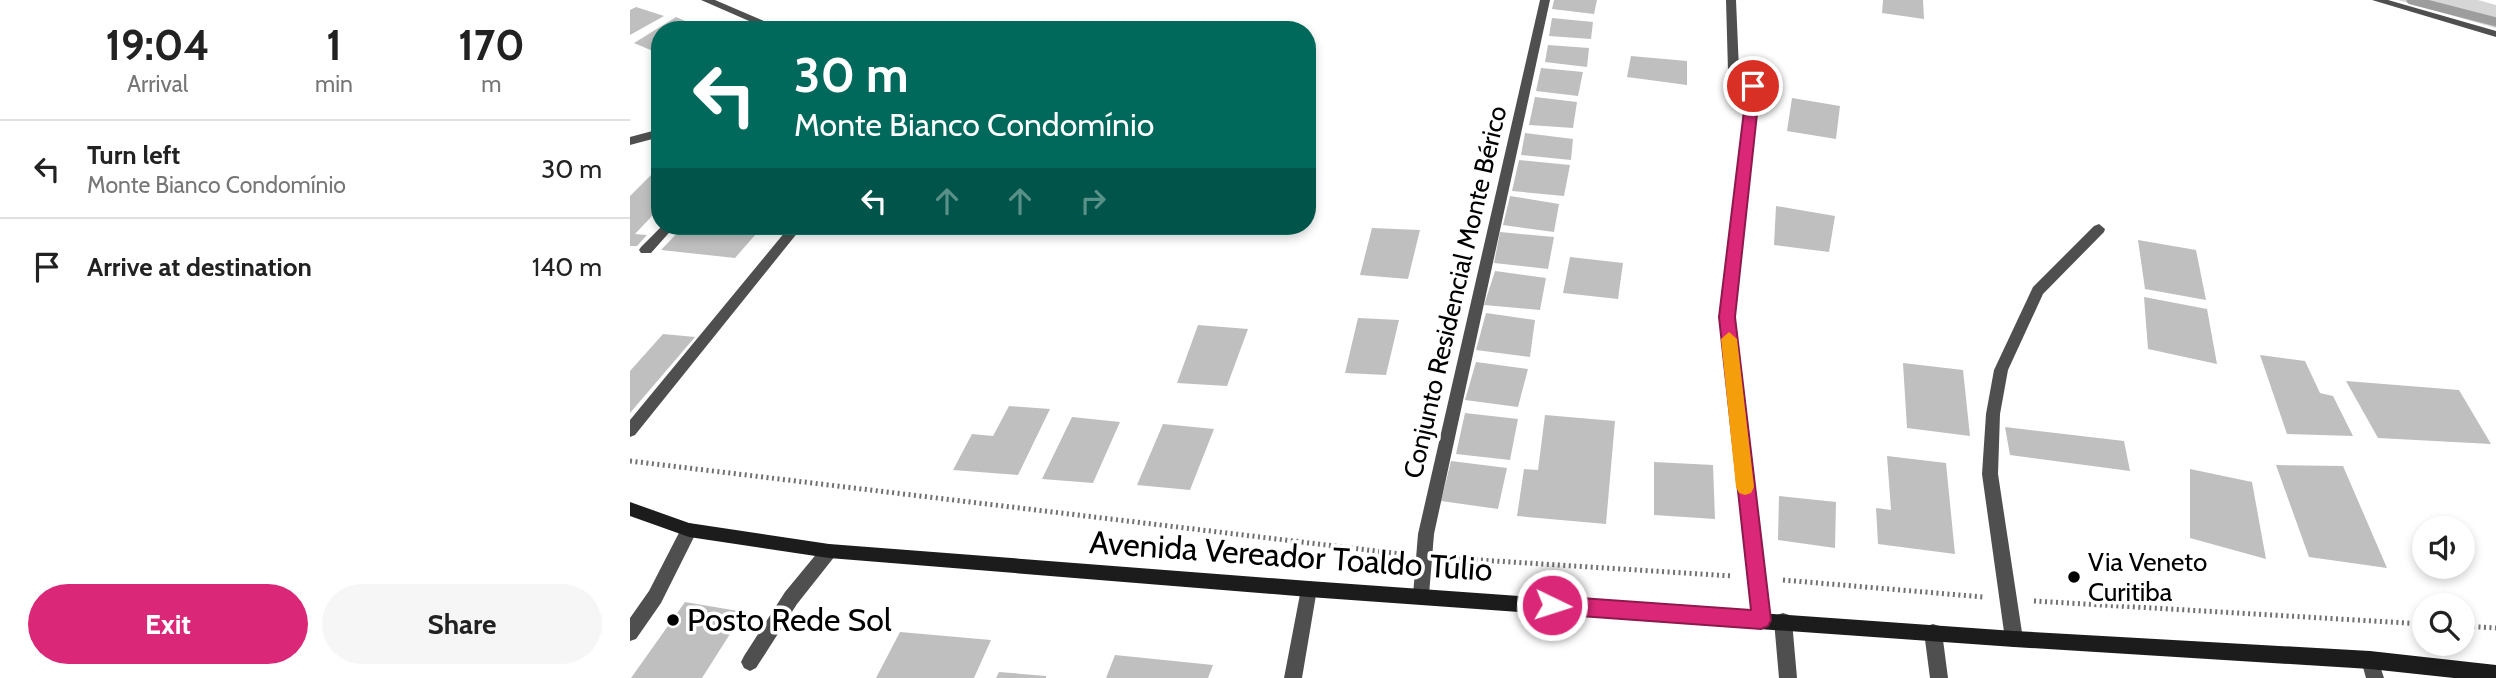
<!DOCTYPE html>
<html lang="en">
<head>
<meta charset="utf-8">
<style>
  body { margin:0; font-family:Cabin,sans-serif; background:#f6f6f6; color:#222; height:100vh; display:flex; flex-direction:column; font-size:26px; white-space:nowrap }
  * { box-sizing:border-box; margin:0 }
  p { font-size:23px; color:#767676 }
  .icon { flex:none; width:38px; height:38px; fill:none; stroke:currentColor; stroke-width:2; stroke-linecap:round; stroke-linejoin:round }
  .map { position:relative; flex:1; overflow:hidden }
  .side { display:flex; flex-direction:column; background:#fff; width:630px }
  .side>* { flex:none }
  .hud { position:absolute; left:21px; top:21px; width:665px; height:214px; border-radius:28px; box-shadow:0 4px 10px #0003; background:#00695c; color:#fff; overflow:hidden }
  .controls { position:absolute; left:1782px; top:516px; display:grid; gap:14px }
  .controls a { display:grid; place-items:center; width:63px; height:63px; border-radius:50%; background:#fff; box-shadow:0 4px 10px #0003; font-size:35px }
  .pin { position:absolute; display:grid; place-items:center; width:60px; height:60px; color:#fff; margin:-30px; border:4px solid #fff; border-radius:50%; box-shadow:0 2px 7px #0007 }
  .me { position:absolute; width:77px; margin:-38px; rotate:94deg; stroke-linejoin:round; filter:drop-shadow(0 0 5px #0008) }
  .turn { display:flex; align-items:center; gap:24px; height:147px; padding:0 28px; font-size:32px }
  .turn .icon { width:91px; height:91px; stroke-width:2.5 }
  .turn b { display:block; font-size:49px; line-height:60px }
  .lanes { display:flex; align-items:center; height:66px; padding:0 28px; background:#0003; justify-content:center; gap:35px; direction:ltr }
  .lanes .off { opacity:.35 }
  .eta { display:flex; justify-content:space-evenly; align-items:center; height:119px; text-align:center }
  .eta b { font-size:42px; font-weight:700; line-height:49px }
  .action { display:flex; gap:14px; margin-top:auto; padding:14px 28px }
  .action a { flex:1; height:80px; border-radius:42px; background:#db2777; color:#fff; font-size:28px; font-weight:700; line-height:80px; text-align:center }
  .action a+a { background:#f6f6f6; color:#222 }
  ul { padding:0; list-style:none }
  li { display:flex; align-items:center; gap:21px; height:98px; padding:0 28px; border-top:2px solid #e0e0e0 }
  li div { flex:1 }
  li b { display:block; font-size:26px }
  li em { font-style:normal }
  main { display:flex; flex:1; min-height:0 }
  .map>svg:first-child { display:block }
</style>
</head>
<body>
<main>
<section class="side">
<div class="eta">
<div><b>19:04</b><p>Arrival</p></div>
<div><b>1</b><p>min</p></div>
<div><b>170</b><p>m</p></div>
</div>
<ul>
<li><svg class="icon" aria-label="left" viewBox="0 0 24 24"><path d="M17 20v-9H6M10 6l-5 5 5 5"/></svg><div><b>Turn left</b><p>Monte Bianco Condomínio</p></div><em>30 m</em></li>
<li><svg class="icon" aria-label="arrive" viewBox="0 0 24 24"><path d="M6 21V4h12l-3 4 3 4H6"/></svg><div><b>Arrive at destination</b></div><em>140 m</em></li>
</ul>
<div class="action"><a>Exit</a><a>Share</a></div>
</section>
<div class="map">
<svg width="1866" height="678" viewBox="0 0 1866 678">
  <rect width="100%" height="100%" fill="#fff"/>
  <path fill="#d6d6d6" d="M1768,0H1848L1866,5V28Z"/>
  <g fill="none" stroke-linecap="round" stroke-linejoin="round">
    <path stroke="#9d9d9d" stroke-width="9" d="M1781,0L1866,22"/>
  </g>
  <path fill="#bfbfbf" d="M924,0H967L964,14L922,9Z
    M1253,0H1293L1294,19L1252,13Z
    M6,7L34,16L0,35V10Z
    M46,17L76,30H30V54L4,43Z
    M922,18L963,22L961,39L919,36Z
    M312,23L310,30H276V28Z
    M918,45L959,48L957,67L915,62Z
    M1001,56L1057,61V85L997,77Z
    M911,68L953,72L948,96L906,91Z
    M905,97L947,102L943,128L899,125Z
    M1162,98L1210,106L1206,139L1157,131Z
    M895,133L943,139L941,160L891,155Z
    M889,160L940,165L934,196L882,191Z
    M30,166V217L22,216L5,234L17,235L7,246H0V196Z
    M880,196L929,204L924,232L873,225Z
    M1146,206L1205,216L1199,252L1144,245Z
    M54,226H133L105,258L31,250Z
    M742,228L790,230L778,279L730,275Z
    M870,232L924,237L918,269L864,263Z
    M1508,240L1566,250L1576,300L1515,289Z
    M940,257L993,263L988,299L933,293Z
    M865,271L916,278L910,310L854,305Z
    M1514,297L1577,309L1587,364L1518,349Z
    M856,313L905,320L900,357L846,350Z
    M728,318L769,320L756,375L715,373Z
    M568,325L618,329L597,386L547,383Z
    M33,334L65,337L0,413V371Z
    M1630,355L1675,361L1690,393L1703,396L1723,436L1657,434Z
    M846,362L898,369L888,407L835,400Z
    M1273,363L1333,370L1340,436L1277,428Z
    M1716,381L1829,390L1861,444L1748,438Z
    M379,406L420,409L388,475L323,470L342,434L363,436Z
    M835,413L888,419L880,460L826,454Z
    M915,415L985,421L976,524L887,516L894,469L908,470Z
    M442,417L490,422L463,483L412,479Z
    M533,424L584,429L560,490L507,485Z
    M1375,427L1494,441L1500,471L1380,455Z
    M1257,456L1316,463L1325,554L1248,544L1246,508L1261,510Z
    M821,461L877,468L868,509L811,501Z
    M1024,462L1083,465L1085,519L1024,515Z
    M1646,465L1713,466L1757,568L1679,557Z
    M1560,469L1622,482L1636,559L1560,538Z
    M1149,496L1206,502L1205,548L1148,540Z
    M55,602L114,612L72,678H1Z
    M270,632L361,640L344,678H246Z
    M485,655L583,665L578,678H476Z
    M369,672L416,676V678H366Z"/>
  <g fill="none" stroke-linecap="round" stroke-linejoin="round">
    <path stroke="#717171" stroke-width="5" stroke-dasharray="2 3.5" stroke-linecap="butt" d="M0,461L771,554
      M818,558L1102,576
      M1153,580L1353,597
      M1404,601L1794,624
      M1832,626L1866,628"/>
    <path fill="#4f4f4f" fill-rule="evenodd" d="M1742,0H1758L1866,31V37Z
      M1469,224L1475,229L1474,232L1413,294L1378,370L1370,414L1368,474L1393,639L1390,645L1384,647L1378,645L1375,639L1352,474L1356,414L1364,370L1403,287L1464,226Z
      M32,226H45L21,253H11L9,250L11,247Z
      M160,226H173L5,435L0,437V420Z
      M59,523L65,525L67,530L65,535L31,603L6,639L0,641V618L19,591L53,525Z
      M199,544L205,546L207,551L205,556L167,604L126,668L120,671L114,668L111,662L114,656L155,592L193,546Z
      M1153,613L1159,615L1162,621L1167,678H1149L1144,621L1147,615Z
      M1303,624L1309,626L1312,632L1318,678H1300L1294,632L1297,626Z"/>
    <path fill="#4f4f4f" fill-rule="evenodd" d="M71,0H85L155,30H140Z
      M910,0H920L804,534L799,595L797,601L791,603L785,601L783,595L788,534Z
      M1096,0H1106L1109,70L1129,86L1104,318L1140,620L1137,626L1131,628L1125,626L1122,620L1090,318L1117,87L1098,71Z
      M30,129V137L0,145V137Z
      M679,581L685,583L687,589L672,678H654L671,589L673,583Z
      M1740,651L1746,654L1754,678H1736L1731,660L1734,654Z"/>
    <path fill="#1c1c1c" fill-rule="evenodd" d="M0,502L59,523L199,544L679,581L1384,631L1740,651L1866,665V678H1824L1740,669L1384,647L679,597L199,558L59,537L0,516Z"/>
  </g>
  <path fill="#db2777" stroke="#8e194d" stroke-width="2" d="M1123,82L1130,86L1105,317L1141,620L1138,626L1131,629L922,614L915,611L912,605L915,598L922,596L1121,610L1089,317L1117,86Z"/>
  <path fill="#f59e0b" d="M1099,332L1107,339L1124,487L1121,493L1115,495L1109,493L1106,487L1091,339Z"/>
  <g fill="#000" stroke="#fff" stroke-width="2.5">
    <circle cx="1444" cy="577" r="7"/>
    <circle cx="43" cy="620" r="7"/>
  </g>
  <g text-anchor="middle" stroke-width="7" stroke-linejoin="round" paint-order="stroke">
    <g font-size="26" fill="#000" stroke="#fff">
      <text transform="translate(825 292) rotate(-77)" y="9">Conjunto Residencial Monte Bérico</text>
    </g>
    <g font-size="26" fill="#000" stroke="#fff" text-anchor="start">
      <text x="1458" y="571">Via Veneto<tspan x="1458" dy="30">Curitiba</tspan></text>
    </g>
    <g font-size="32" fill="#000" stroke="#fff">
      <text transform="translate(661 556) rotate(4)" y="11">Avenida Vereador Toaldo Túlio</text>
    </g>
    <g font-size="32" fill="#000" stroke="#fff" text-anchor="start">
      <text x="57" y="631">Posto Rede Sol</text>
    </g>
  </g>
</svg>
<div class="controls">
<a><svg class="icon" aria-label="sound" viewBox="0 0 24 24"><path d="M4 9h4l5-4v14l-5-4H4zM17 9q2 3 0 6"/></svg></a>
<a><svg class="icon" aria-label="search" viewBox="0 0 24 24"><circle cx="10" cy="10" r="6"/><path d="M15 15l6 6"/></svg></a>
</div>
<div class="pin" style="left:1123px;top:86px;background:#d93025"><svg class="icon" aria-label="arrive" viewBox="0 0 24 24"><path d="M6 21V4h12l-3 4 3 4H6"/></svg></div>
<svg class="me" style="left:922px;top:605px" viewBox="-20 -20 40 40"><circle r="17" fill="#db2777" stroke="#fff" stroke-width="3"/><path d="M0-11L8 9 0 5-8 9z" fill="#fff"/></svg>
<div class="hud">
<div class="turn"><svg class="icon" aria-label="left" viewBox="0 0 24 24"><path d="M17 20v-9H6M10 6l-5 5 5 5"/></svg><div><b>30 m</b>Monte Bianco Condomínio</div></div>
<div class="lanes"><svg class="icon" aria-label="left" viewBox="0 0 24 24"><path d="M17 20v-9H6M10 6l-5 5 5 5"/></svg><svg class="icon off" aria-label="ahead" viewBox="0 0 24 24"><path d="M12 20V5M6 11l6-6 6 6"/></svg><svg class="icon off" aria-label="ahead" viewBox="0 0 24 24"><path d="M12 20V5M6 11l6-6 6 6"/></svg><svg class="icon off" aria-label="right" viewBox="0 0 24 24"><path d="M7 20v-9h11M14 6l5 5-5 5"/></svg></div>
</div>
</div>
</main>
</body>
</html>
